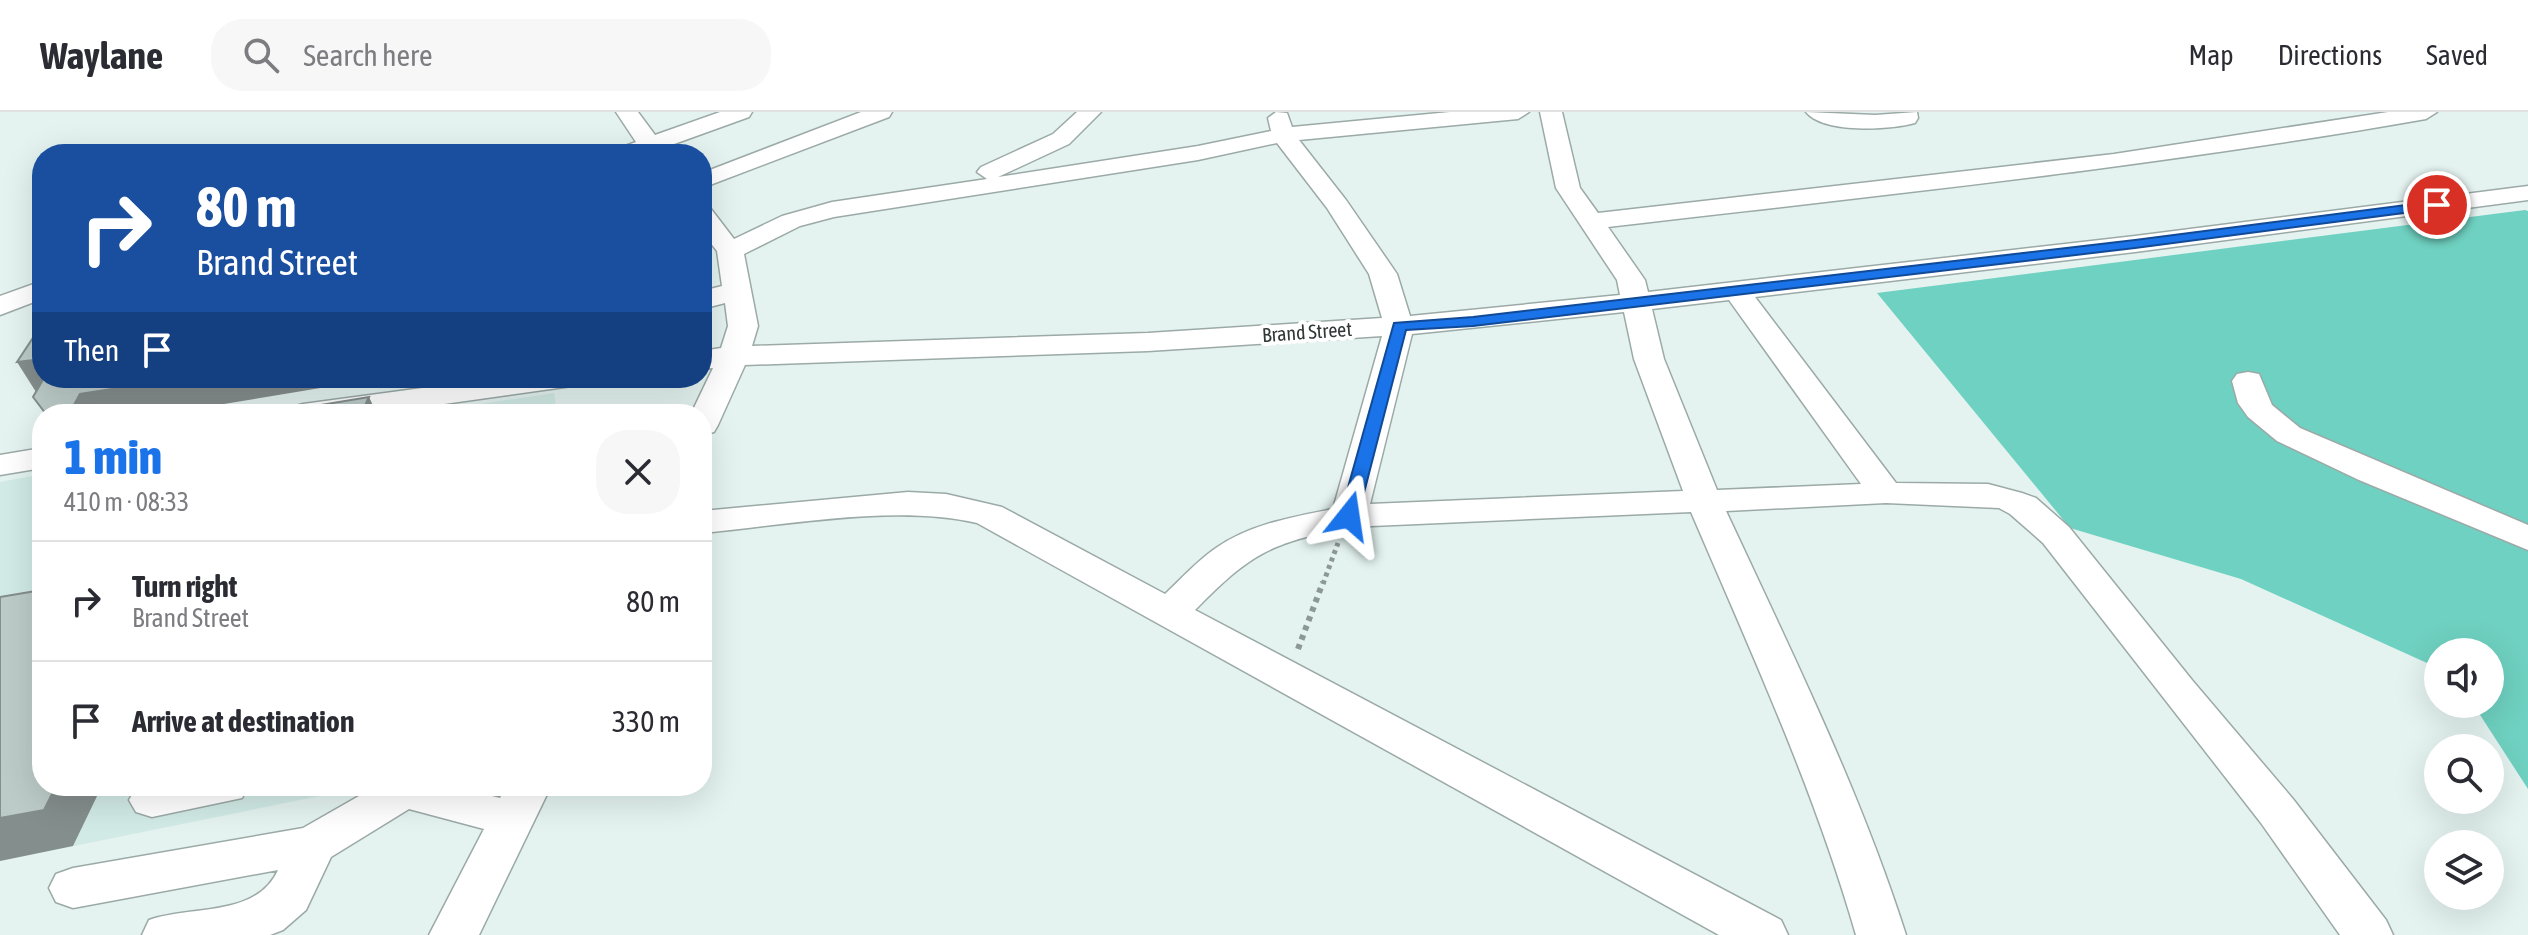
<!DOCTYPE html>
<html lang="en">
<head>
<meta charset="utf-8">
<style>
  body { margin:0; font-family:"Asap Condensed",sans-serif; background:#f7f7f7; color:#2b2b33; height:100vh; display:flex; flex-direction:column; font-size:30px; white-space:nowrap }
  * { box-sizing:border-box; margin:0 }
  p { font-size:26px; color:#7c7c81 }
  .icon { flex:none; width:44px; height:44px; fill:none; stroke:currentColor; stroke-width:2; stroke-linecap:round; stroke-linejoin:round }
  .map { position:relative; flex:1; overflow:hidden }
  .panel { position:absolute; left:32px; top:292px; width:680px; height:392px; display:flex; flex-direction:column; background:#fff; border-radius:32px; box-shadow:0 8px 32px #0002 }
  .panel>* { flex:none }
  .hud { position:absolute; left:32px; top:32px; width:680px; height:244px; border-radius:32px; box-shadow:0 8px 32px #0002; background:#1a4fa0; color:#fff; overflow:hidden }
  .fabs { position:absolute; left:2424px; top:526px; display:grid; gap:16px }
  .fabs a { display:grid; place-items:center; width:80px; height:80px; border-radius:50%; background:#fff; box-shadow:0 8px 32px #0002; font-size:40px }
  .pin { position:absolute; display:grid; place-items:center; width:68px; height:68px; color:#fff; margin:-34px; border:4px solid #fff; border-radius:50%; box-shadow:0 2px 8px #0007 }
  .me { position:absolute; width:88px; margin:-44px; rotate:15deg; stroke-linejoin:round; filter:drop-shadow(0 0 6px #0008) }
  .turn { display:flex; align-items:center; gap:28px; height:168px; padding:0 32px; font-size:36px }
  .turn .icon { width:104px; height:104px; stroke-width:2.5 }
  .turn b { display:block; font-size:56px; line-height:68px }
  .then { display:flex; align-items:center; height:76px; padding:0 32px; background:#0003; gap:16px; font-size:30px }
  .round { display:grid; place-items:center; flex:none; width:84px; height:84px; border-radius:32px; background:#f7f7f7 }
  .overview { display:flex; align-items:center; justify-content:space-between; height:136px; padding:0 32px }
  h1 { font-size:48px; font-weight:800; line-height:60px; color:#1a73e8 }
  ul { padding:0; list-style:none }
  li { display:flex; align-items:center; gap:24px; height:120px; padding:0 32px; border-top:2px solid #e1e1e2 }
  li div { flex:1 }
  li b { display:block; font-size:30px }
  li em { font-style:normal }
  header { display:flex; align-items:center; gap:48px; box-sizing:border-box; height:112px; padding:0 40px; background:#fff; border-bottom:2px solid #e1e1e2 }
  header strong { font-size:38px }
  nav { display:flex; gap:44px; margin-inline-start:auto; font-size:28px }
  .search { width:560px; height:72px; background:#f7f7f7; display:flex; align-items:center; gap:20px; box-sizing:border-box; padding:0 28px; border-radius:32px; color:#7c7c81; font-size:30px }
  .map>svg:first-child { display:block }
</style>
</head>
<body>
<header>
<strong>Waylane</strong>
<div class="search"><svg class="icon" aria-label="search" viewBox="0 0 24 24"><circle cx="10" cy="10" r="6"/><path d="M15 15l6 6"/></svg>Search here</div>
<nav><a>Map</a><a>Directions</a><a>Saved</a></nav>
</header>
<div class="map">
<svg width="2528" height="823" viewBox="0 0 2528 823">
  <rect width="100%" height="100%" fill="#e4f3f0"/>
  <path fill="#d1eae5" d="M554,281L557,302H414Z
    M42,362V674H369L0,749V370Z"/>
  <path fill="#6fd1c1" d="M2525,98L2528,99V677L2473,592H2490V540H2438V556L2241,467L2070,416L1877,181Z"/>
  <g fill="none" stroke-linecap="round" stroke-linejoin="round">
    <g stroke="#9baaa7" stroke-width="3">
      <path id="minor" d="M616,0H638L655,23L720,0H752L749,5L663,36L668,42H613L617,37L636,30Z
        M861,0H892L889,5L702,76V61Z
        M1077,0H1101L1069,32L998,65L1198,34L1271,19L1268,6L1276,0L1287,1L1292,15L1450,0H1529L1518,7L1299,28L1346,88L1397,162L1410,204L1620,183L1617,168L1556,76L1540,0H1562L1580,76L1598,101L2114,42L2388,0H2437L2426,7C2155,55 1881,83 1608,115L1645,168L1648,180L2135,124L2528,74V88L2135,140L1755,185L1896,371L1988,372L2022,381L2036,386L2069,415L2192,568L2293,687L2386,808L2393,823H2340L2261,711L2043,431L2010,402L1999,396L1886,391L1726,399C1791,539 1859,676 1906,823H1856C1814,677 1751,540 1691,400L1349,415C1269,432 1252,440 1195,498L1781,808L1788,823H1719L977,411C895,392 787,413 702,421V399L908,380L946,382L1002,395L1165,482C1182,466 1197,449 1216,436C1250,412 1293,405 1333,397L1382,224L1148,239L745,253L718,313L714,320L702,323V302H691L713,256L702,257V239L721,236L728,214L725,191L702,197V179L722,174L717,139L702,120V94L711,97L734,127L782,104L832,90L987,67L977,60L981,55L1053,22ZM1277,31L1327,96L1369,162L1382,206L1148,221L752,234L758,214L744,142L800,114L834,105L1198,48ZM1729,188L1861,372L1717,378L1664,247L1652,197ZM1624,200L1634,247L1683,379L1370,392L1412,222Z
        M1806,0L1875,3L1917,0L1918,6L1915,11C1890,18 1824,22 1806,0Z
        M42,169V187L0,203V184Z
        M2248,260L2259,262L2272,293L2300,316L2528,413V438L2359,368L2277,329L2248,305L2238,291L2232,269L2237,262Z
        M497,266H581L576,273L565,275L373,302H287L292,295L303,292Z
        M42,336V356L0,363V343Z
        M142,674H248L242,686L152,705L136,700L129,688L136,676Z
        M363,674H452L500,686L507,674H551L479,823H429L484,717L409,697L331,745L306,798L283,818L270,823H142L149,808C192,793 256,806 278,758L73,796L56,790L49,776L56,762L73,756L303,716L366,680Z"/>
    </g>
    <path stroke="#8d9896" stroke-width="5" stroke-dasharray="4 4" stroke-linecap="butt" d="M1323,472L1338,431"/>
    <path stroke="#8d9896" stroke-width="6" stroke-dasharray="5 5" stroke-linecap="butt" d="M1298,537L1323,470"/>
    <use href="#minor" fill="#fff" fill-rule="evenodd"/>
  </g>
  <path fill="#848e8c" d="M42,247V266H70L36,280L17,250Z
    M183,266H381L163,302H69L80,282Z
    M369,285L377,302H361Z
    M56,674H128L99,680L73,734L0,749V706Z"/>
  <path fill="#bccbc8" stroke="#848e8c" stroke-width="2" d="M42,212V247L17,250Z
    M44,266H183L80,282L69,302H46L33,285Z
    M369,285L361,302H266Z
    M42,478V674H56L44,698L0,706V485Z"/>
  <path fill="#1a73e8" stroke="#114b97" stroke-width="2" d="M2437,89L2442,90V96L2135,136L1473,214L1406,218L1358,404L1349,410L1340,404L1394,211L1473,205L2135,128Z"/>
  <g text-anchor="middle" stroke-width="8" stroke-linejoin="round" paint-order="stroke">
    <g font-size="20" fill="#323837" stroke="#fff">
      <text transform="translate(1307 220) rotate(-4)" y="7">Brand Street</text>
    </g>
  </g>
</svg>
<div class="fabs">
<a><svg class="icon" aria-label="sound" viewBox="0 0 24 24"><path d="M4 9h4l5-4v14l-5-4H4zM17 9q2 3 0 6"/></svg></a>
<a><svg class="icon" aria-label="search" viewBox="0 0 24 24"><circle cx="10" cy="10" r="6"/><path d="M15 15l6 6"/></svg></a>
<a><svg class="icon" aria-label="layers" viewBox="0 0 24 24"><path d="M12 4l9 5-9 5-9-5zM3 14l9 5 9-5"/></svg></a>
</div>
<div class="pin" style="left:2437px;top:93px;background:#d93025"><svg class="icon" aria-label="arrive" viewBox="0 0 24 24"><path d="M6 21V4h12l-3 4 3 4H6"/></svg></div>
<svg class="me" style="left:1349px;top:404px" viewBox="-20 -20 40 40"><path d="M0-17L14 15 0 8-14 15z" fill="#1a73e8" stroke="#fff" stroke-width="4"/></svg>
<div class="hud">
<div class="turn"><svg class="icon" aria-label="right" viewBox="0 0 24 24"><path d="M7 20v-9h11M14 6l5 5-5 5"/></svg><div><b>80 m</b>Brand Street</div></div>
<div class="then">Then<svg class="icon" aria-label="arrive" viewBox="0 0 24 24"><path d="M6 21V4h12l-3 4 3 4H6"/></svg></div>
</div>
<section class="panel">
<div class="overview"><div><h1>1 min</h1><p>410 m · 08:33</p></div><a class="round"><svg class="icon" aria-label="close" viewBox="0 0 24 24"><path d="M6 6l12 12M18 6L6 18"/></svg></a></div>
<ul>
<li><svg class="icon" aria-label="right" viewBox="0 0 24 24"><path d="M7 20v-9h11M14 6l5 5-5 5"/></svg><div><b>Turn right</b><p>Brand Street</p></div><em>80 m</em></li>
<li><svg class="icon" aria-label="arrive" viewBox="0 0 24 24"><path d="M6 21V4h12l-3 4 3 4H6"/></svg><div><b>Arrive at destination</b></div><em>330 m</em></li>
</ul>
</section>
</div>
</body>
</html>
